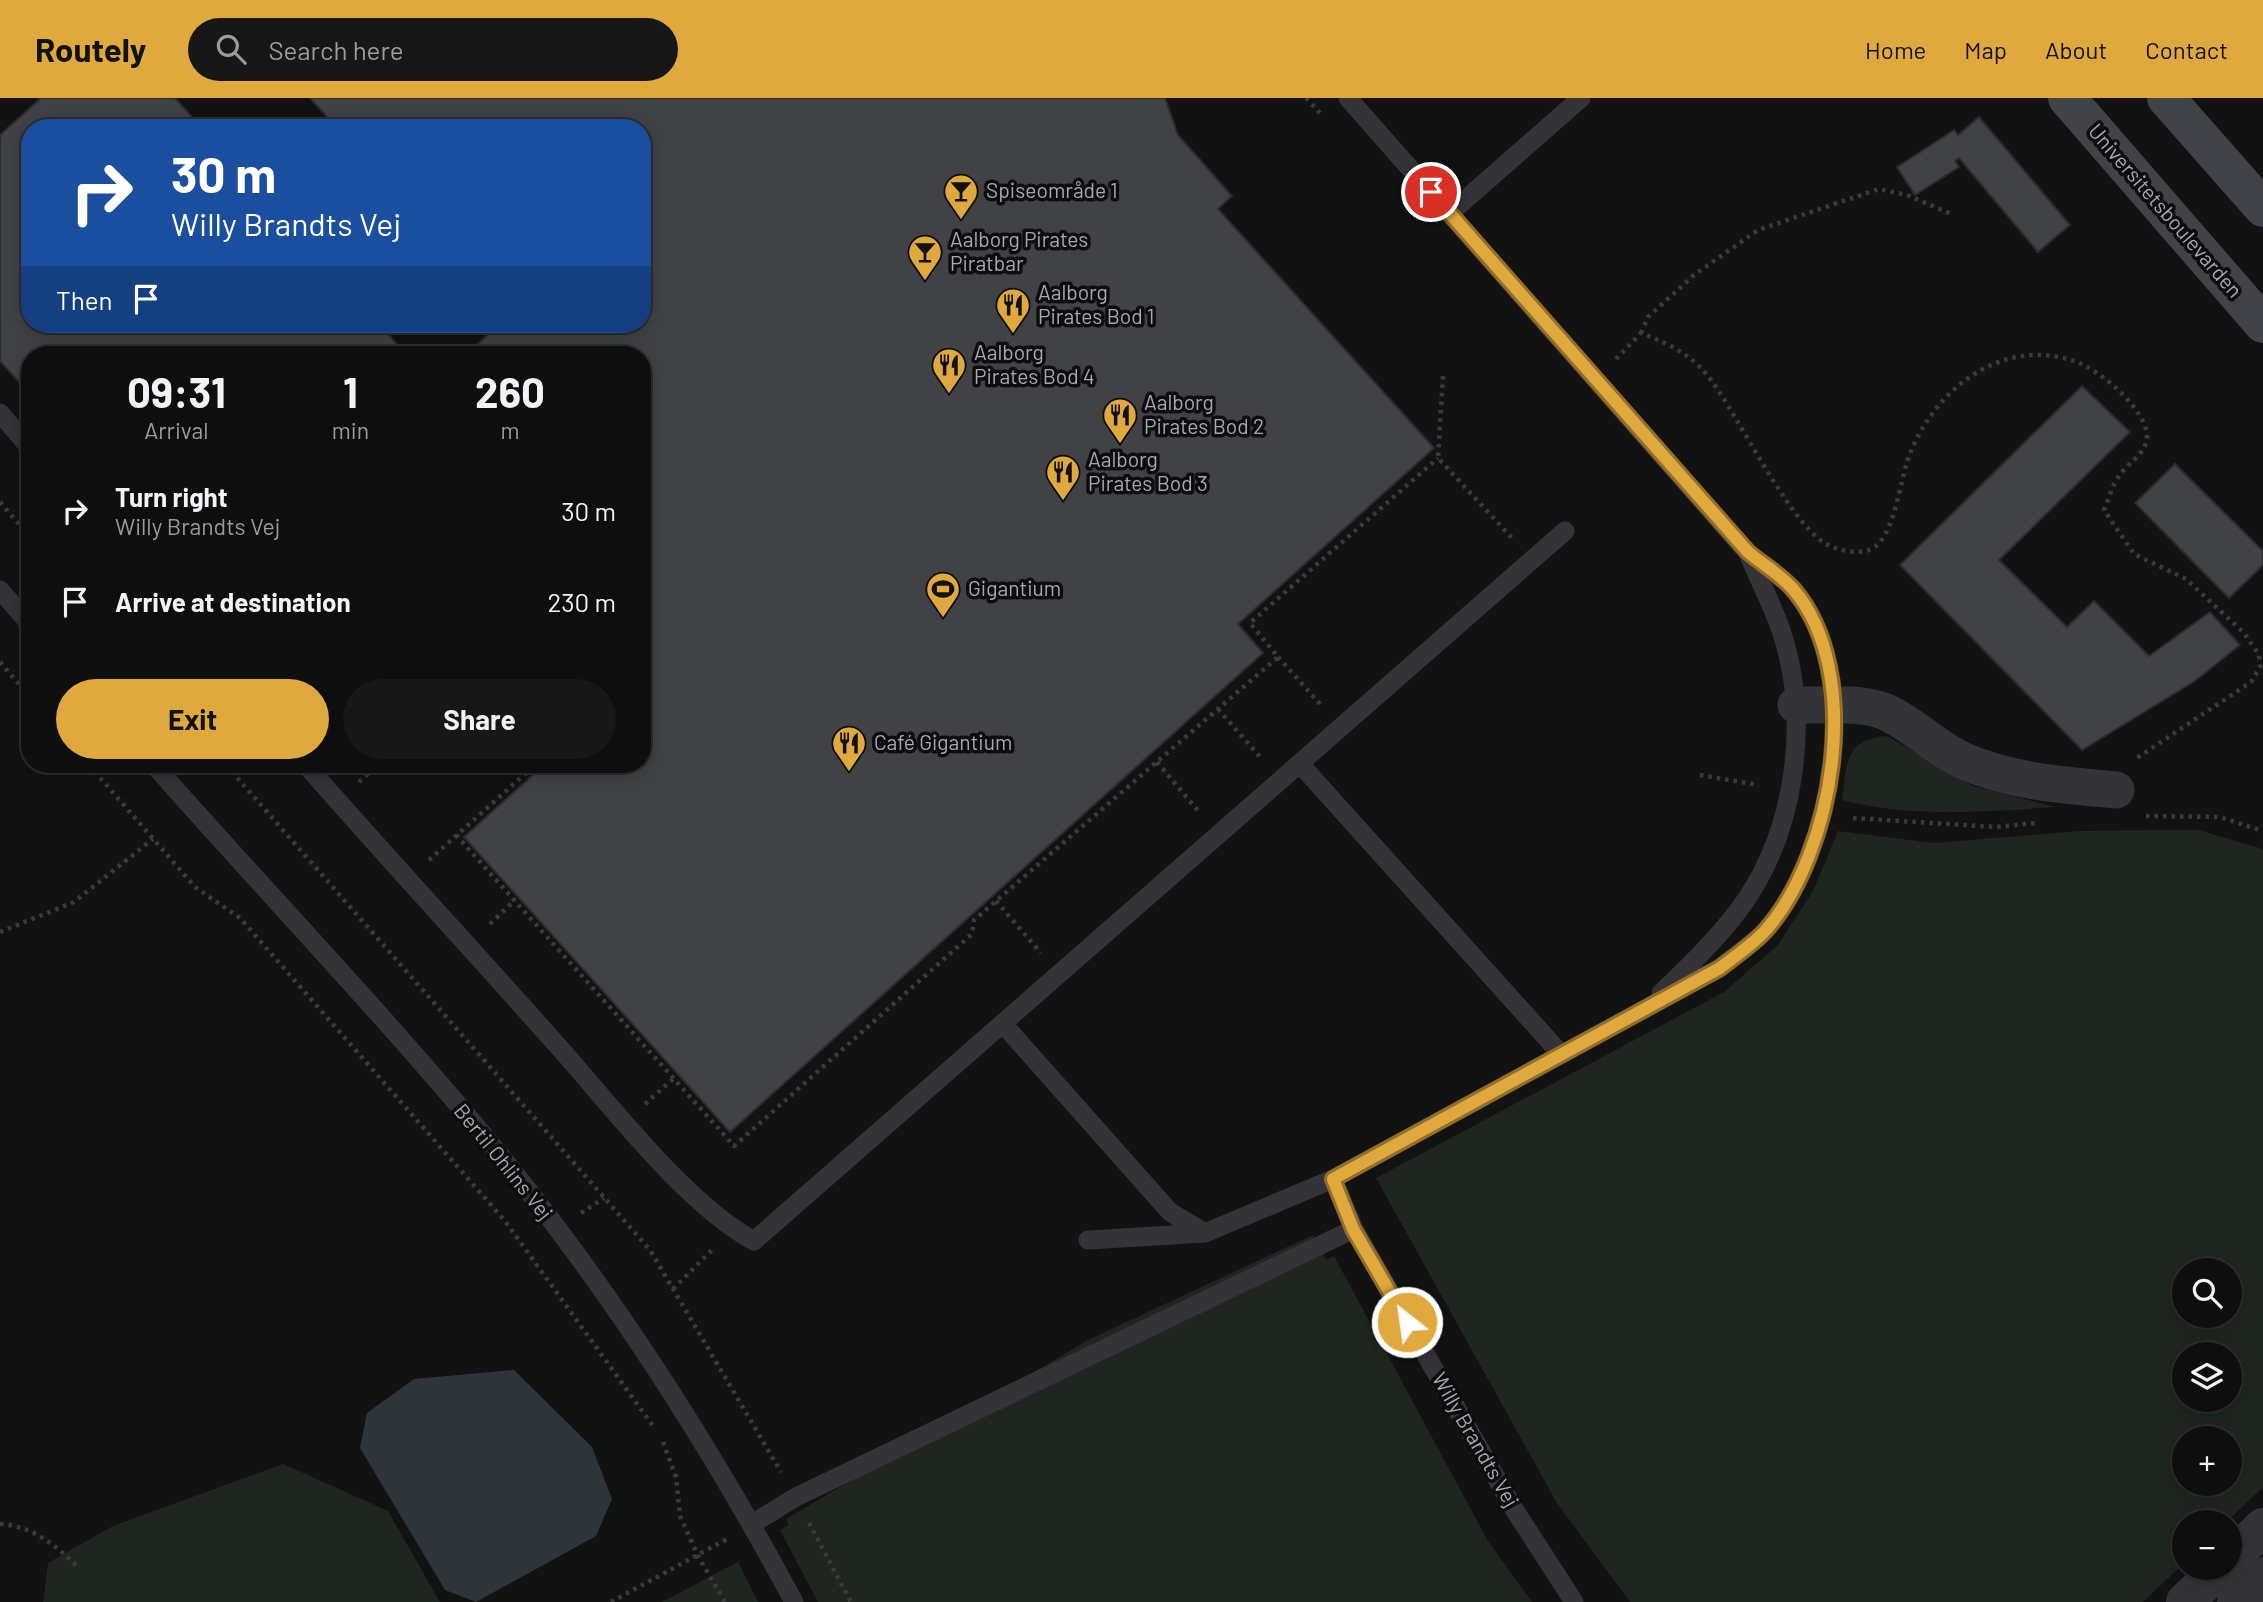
<!DOCTYPE html>
<html lang="en">
<head>
<meta charset="utf-8">
<style>
  body { margin:0; font-family:Barlow,sans-serif; background:#171717; color:#f1f3f6; height:100vh; display:flex; flex-direction:column; font-size:26px; white-space:nowrap }
  * { box-sizing:border-box; margin:0 }
  p { font-size:23px; color:#9b9c9e }
  .icon { flex:none; width:38px; height:38px; fill:none; stroke:currentColor; stroke-width:2; stroke-linecap:round; stroke-linejoin:round }
  .map { position:relative; flex:1; overflow:hidden }
  .details { position:absolute; left:21px; top:248px; width:630px; height:427px; display:flex; flex-direction:column; background:#0e0e0e; border-radius:28px; box-shadow:0 4px 18px #0003,0 0 0 2px #2e2e2e }
  .details>* { flex:none }
  .hud { position:absolute; left:21px; top:21px; width:630px; height:214px; border-radius:28px; box-shadow:0 4px 18px #0003,0 0 0 2px #2e2e2e; background:#1a4fa0; color:#fff; overflow:hidden }
  .fabs { position:absolute; left:2172px; top:1160px; display:grid; gap:14px }
  .fabs a { display:grid; place-items:center; width:70px; height:70px; border-radius:50%; background:#0e0e0e; box-shadow:0 4px 18px #0003,0 0 0 2px #2e2e2e; font-size:35px }
  .pin { position:absolute; display:grid; place-items:center; width:60px; height:60px; color:#fff; margin:-30px; border:4px solid #fff; border-radius:50%; box-shadow:0 2px 7px #0007 }
  .me { position:absolute; width:77px; margin:-38px; rotate:330deg; stroke-linejoin:round; filter:drop-shadow(0 0 5px #0008) }
  .turn { display:flex; align-items:center; gap:24px; height:147px; padding:0 35px; font-size:32px }
  .turn .icon { width:91px; height:91px; stroke-width:2.5 }
  .turn b { display:block; font-size:49px; line-height:60px }
  .then { display:flex; align-items:center; height:66px; padding:0 35px; background:#0003; gap:14px; font-size:26px }
  .eta { display:flex; justify-content:space-evenly; align-items:center; height:119px; text-align:center }
  .eta b { font-size:42px; font-weight:700; line-height:49px }
  .button { display:flex; gap:14px; margin-top:auto; padding:14px 35px }
  .button a { flex:1; height:80px; border-radius:42px; background:#e0a93e; color:#111; font-size:28px; font-weight:700; line-height:80px; text-align:center }
  .button a+a { background:#171717; color:#f1f3f6 }
  ul { padding:0; list-style:none }
  li { display:flex; align-items:center; gap:21px; height:91px; padding:0 35px }
  li div { flex:1 }
  li b { display:block; font-size:26px }
  li em { font-style:normal }
  header { display:flex; align-items:center; gap:42px; box-sizing:border-box; height:98px; padding:0 35px; background:#e0a93e; color:#111 }
  header strong { font-size:33px }
  nav { display:flex; gap:38px; margin-inline-start:auto; font-size:24px }
  .search { width:490px; height:63px; background:#171717; display:flex; align-items:center; gap:18px; box-sizing:border-box; padding:0 24px; border-radius:38px; color:#9b9c9e; font-size:26px }
  .map>svg:first-child { display:block }
</style>
</head>
<body>
<header>
<strong>Routely</strong>
<div class="search"><svg class="icon" aria-label="search" viewBox="0 0 24 24"><circle cx="10" cy="10" r="6"/><path d="M15 15l6 6"/></svg>Search here</div>
<nav><a>Home</a><a>Map</a><a>About</a><a>Contact</a></nav>
</header>
<div class="map">
<svg width="2263" height="1504" viewBox="0 0 2263 1504">
  <rect width="100%" height="100%" fill="#121213"/>
  <path fill="#1f2620" fill-rule="evenodd" d="M1887,638L1973,688L2055,709C1984,714 1912,720 1842,702C1847,666 1844,641 1887,638Z
    M2198,732L2263,751V1389L2226,1424H2184V1465L2143,1504H1630L1557,1405L1376,1080L1724,894L1777,848L1813,793L1838,733L1934,745L2079,733ZM2230,1172V1218H2184V1172ZM2230,1256V1302H2184V1256ZM2230,1340V1386H2184V1340Z
    M1313,1137L1326,1162L1334,1158L1488,1443L1532,1504H818L780,1432L789,1427L786,1421L1088,1242Z
    M283,1366L388,1413L440,1504H43L48,1465L113,1428Z
    M738,1464L758,1504H662Z"/>
  <path fill="#2d353b" d="M514,1272L592,1349L612,1401L596,1438L476,1504L445,1492L360,1350L367,1315L414,1281Z"/>
  <path fill="#414246" stroke="#2c2c2f" stroke-width="2" d="M41,0H175L202,30H30V226H379L407,257H30V296L0,263V37Z
    M310,0H1165L1178,37L1232,98L1218,111L1434,350L1238,526L1263,555L730,1034L464,739L544,667H642V257H465L500,226H642V30H337Z
    M1979,19L2070,127L2038,154L1959,60L1955,63L1959,69L1915,97L1897,69L1954,32L1958,37Z
    M2082,288L2130,334L1999,462L2067,529L2094,503L2149,558L2210,514L2240,547L2195,583L2082,652L1900,467Z
    M2175,366L2263,453V467L2229,500L2135,405Z"/>
  <g fill="none" stroke-linecap="round" stroke-linejoin="round">
    <path stroke="#3a3b3f" stroke-width="4.5" stroke-dasharray="3.5 5" stroke-linecap="butt" d="M1306,0L1320,15
      M1002,151L1025,129
      M1641,235L1648,219L1694,177L1758,132L1879,91L1907,97L1951,116
      M1616,261L1641,235C1667,245 1689,255 1707,277C1738,314 1794,439 1835,450C1848,454 1865,457 1876,448C1894,433 1900,387 1907,364C1930,295 1999,238 2074,263C2098,270 2155,317 2146,345C2141,359 2127,366 2119,378C2112,387 2109,401 2104,412L2134,456L2186,481L2244,535L2259,557L2260,569L2251,584L2137,660
      M1443,278L1438,360L1512,440
      M0,404L30,439
      M1278,559L1320,606
      M0,564L30,599
      M1218,611L1261,660
      M1157,664L1199,714
      M89,667L195,789L240,820L505,1123L653,1328
      M226,667L650,1152L781,1374
      M1700,677L1759,687
      M359,684L378,667
      M2146,718L2220,719L2263,733
      M1853,720L1996,729L2036,725
      M456,737L734,1048L972,836L974,822L996,803L1278,559L1250,525L1438,360
      M429,762L535,667
      M996,803L1041,855
      M490,826L515,802
      M0,834L74,804L153,741
      M645,1006L673,981
      M581,1115L604,1100
      M673,1191L712,1152
      M663,1344L676,1379L680,1418L698,1458L725,1504
      M809,1425L851,1504
      M0,1426C33,1428 55,1447 78,1469
      M611,1504L727,1441"/>
    <path stroke="#343438" stroke-width="19" d="M1450,115L1581,0
      M0,315L30,350
      M0,492L30,526
      M1300,666L1561,956
      M154,667C273,802 399,932 513,1073C620,1207 713,1353 794,1504
      M306,667C391,764 479,859 565,956C616,1014 688,1107 754,1143L1565,433
      M1661,895C1688,869 1715,843 1738,813C1796,736 1811,623 1781,532C1772,507 1760,483 1749,458
      M1004,927L1170,1114L1205,1135L1333,1081L1720,870C1734,858 1752,847 1765,833C1834,756 1865,574 1793,491C1780,477 1762,466 1747,454L1348,0
      M1333,1081L1354,1131L1514,1411L1574,1504
      M1088,1142L1205,1135
      M752,1426L796,1399L1354,1131"/>
    <path stroke="#343438" stroke-width="37" d="M1796,607C1825,608 1866,602 1892,617C1917,630 1937,651 1964,663C2012,684 2065,687 2116,692"/>
    <path stroke="#343438" stroke-width="38" d="M2230,1461L2263,1429
      M2185,1504L2220,1470
      M2236,1504L2263,1478"/>
    <path stroke="#424348" stroke-width="38" d="M2067,0L2263,226
      M2166,0L2263,110"/>
  </g>
  <g fill="none" stroke-linecap="round" stroke-linejoin="round">
    <g stroke="#926e28" stroke-width="18">
      <path id="route" d="M1407,1224L1353,1131L1333,1081L1720,870C1734,859 1752,847 1765,833C1834,756 1865,574 1793,491C1781,477 1762,466 1748,454L1431,94"/>
    </g>
    <use href="#route" stroke="#e0a93e" stroke-width="12"/>
  </g>
  <defs>
    <g id="bar-pin" transform="scale(1.75)"><path d="M0 17L-7.5 6A9.5 9.5 0 1 1 7.5 6Z" fill="#e0a93e" stroke="#0d0d0e"/><path d="M-6-5H6L.8 .8V4.5H3.5V6h-7V4.5H-.8V.8Z" fill="#111"/></g>
    <g id="restaurant-pin" transform="scale(1.75)"><path d="M0 17L-7.5 6A9.5 9.5 0 1 1 7.5 6Z" fill="#e0a93e" stroke="#0d0d0e"/><path d="M-5-6h1v4h1v-4h1v4h1v-4h1v5L-1.5 .5V6h-2V.5L-5-1ZM5-6V6H3V1.5H1.5Q1.5-4 5-6Z" fill="#111"/></g>
    <g id="stadium-pin" transform="scale(1.75)"><path d="M0 17L-7.5 6A9.5 9.5 0 1 1 7.5 6Z" fill="#e0a93e" stroke="#0d0d0e"/><path d="M0-5a6.5 5 0 1 0 0 10a6.5 5 0 1 0 0-10ZM-3.5-1.8h7v3.6h-7Z" fill="#111"/></g>
  </defs>
  <g fill-rule="evenodd">
    <use href="#bar-pin" x="961" y="93"/>
    <use href="#bar-pin" x="925" y="154"/>
    <use href="#restaurant-pin" x="1013" y="207"/>
    <use href="#restaurant-pin" x="949" y="267"/>
    <use href="#restaurant-pin" x="1120" y="317"/>
    <use href="#restaurant-pin" x="1063" y="374"/>
    <use href="#stadium-pin" x="943" y="491"/>
    <use href="#restaurant-pin" x="849" y="645"/>
  </g>
  <g text-anchor="middle" stroke-width="7" stroke-linejoin="round" paint-order="stroke">
    <g font-size="21" fill="#a5a9b3" stroke="#0d0d0e" text-anchor="start">
      <text x="986" y="100">Spiseområde 1</text>
      <text x="950" y="149">Aalborg Pirates<tspan x="950" dy="24">Piratbar</tspan></text>
      <text x="1038" y="202">Aalborg<tspan x="1038" dy="24">Pirates Bod 1</tspan></text>
      <text x="974" y="262">Aalborg<tspan x="974" dy="24">Pirates Bod 4</tspan></text>
      <text x="1144" y="312">Aalborg<tspan x="1144" dy="24">Pirates Bod 2</tspan></text>
      <text x="1088" y="369">Aalborg<tspan x="1088" dy="24">Pirates Bod 3</tspan></text>
      <text x="968" y="498">Gigantium</text>
      <text x="874" y="652">Café Gigantium</text>
    </g>
    <g font-size="21" fill="#a5a9b3" stroke="#0d0d0e">
      <text transform="translate(2165 113) rotate(49)" y="7">Universitetsboulevarden</text>
      <text transform="translate(503 1064) rotate(51)" y="7">Bertil Ohlins Vej</text>
      <text transform="translate(1475 1342) rotate(60)" y="7">Willy Brandts Vej</text>
    </g>
  </g>
</svg>
<div class="fabs">
<a><svg class="icon" aria-label="search" viewBox="0 0 24 24"><circle cx="10" cy="10" r="6"/><path d="M15 15l6 6"/></svg></a>
<a><svg class="icon" aria-label="layers" viewBox="0 0 24 24"><path d="M12 4l9 5-9 5-9-5zM3 14l9 5 9-5"/></svg></a>
<a>+</a>
<a>−</a>
</div>
<div class="pin" style="left:1431px;top:94px;background:#d93025"><svg class="icon" aria-label="arrive" viewBox="0 0 24 24"><path d="M6 21V4h12l-3 4 3 4H6"/></svg></div>
<svg class="me" style="left:1407px;top:1224px" viewBox="-20 -20 40 40"><circle r="17" fill="#e0a93e" stroke="#fff" stroke-width="3"/><path d="M0-11L8 9 0 5-8 9z" fill="#fff"/></svg>
<div class="hud">
<div class="turn"><svg class="icon" aria-label="right" viewBox="0 0 24 24"><path d="M7 20v-9h11M14 6l5 5-5 5"/></svg><div><b>30 m</b>Willy Brandts Vej</div></div>
<div class="then">Then<svg class="icon" aria-label="arrive" viewBox="0 0 24 24"><path d="M6 21V4h12l-3 4 3 4H6"/></svg></div>
</div>
<section class="details">
<div class="eta">
<div><b>09:31</b><p>Arrival</p></div>
<div><b>1</b><p>min</p></div>
<div><b>260</b><p>m</p></div>
</div>
<ul>
<li><svg class="icon" aria-label="right" viewBox="0 0 24 24"><path d="M7 20v-9h11M14 6l5 5-5 5"/></svg><div><b>Turn right</b><p>Willy Brandts Vej</p></div><em>30 m</em></li>
<li><svg class="icon" aria-label="arrive" viewBox="0 0 24 24"><path d="M6 21V4h12l-3 4 3 4H6"/></svg><div><b>Arrive at destination</b></div><em>230 m</em></li>
</ul>
<div class="button"><a>Exit</a><a>Share</a></div>
</section>
</div>
</body>
</html>
